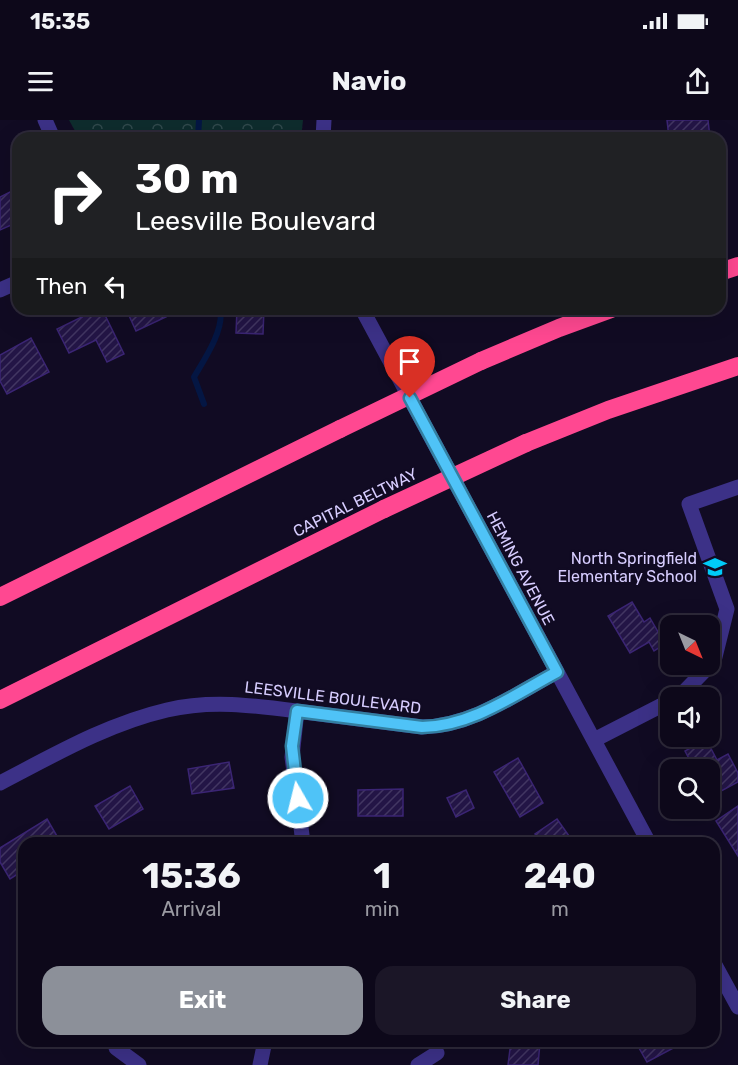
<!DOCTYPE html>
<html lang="en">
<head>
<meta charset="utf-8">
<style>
  body { margin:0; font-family:Rubik,sans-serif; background:#1b1627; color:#f1f3f6; height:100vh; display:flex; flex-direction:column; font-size:22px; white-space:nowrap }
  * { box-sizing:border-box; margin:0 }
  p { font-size:20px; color:#9a9aa2 }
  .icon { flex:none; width:33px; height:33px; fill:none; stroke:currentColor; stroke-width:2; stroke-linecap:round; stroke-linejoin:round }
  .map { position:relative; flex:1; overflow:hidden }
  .panel { position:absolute; left:18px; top:717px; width:702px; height:210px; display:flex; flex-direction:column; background:#0d081a; border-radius:18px; box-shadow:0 6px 24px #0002,0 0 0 2px #2d2939 }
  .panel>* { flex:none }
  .top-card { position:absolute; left:12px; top:12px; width:714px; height:183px; border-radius:18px; box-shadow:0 6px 24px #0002,0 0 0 2px #2d2939; background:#202124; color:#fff; overflow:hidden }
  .needle { width:39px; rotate:137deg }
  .controls { position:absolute; left:660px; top:495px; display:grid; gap:12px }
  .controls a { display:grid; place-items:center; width:60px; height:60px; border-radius:12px; background:#0d081a; box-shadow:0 6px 24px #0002,0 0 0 2px #2d2939; font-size:30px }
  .pin { position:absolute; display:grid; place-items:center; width:51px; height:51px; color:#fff; margin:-62px -26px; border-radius:50% 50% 50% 0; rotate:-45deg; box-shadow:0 0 6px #0007 }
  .pin .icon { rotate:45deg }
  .me { position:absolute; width:66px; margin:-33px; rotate:352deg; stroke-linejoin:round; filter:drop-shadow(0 0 4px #0008) }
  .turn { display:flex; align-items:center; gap:21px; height:126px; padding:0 24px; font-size:27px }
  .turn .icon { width:78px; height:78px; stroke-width:2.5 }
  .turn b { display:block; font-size:42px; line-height:51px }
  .then { display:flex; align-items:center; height:57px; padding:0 24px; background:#0003; gap:12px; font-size:22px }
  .eta { display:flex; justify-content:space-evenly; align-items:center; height:102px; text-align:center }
  .eta b { font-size:36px; font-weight:700; line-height:42px }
  .primary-button { display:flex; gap:12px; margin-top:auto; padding:12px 24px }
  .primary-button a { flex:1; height:69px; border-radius:18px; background:#8c9099; color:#fff; font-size:24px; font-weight:700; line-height:69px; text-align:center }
  .primary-button a+a { background:#1b1627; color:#f1f3f6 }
  .status { display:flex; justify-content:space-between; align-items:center; height:42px; padding:0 30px; background:#0d081a; direction:ltr }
  .status svg { height:16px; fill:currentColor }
  header { display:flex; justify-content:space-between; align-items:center; height:78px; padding:0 24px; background:#0d081a; font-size:27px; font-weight:700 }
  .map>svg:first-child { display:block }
</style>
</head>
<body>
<div class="status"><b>15:35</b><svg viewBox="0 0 49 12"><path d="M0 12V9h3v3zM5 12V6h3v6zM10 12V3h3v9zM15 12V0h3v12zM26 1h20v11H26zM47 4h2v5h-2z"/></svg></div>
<header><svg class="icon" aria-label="menu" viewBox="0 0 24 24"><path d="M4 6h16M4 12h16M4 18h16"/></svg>Navio<svg class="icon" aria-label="share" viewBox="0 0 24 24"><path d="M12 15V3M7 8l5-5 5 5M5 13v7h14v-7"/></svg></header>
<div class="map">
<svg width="738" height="945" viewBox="0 0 738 945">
  <defs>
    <pattern id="forest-crowns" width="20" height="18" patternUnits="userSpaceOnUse" patternTransform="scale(1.5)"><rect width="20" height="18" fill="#0e2c2d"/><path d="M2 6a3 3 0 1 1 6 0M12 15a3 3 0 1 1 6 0" fill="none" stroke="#30494c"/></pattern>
    <pattern id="building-hatch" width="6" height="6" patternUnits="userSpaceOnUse" patternTransform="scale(1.5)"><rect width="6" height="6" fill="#231546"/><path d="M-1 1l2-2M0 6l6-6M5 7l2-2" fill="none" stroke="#423662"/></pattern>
  </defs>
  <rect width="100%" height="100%" fill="#110b23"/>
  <path fill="url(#forest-crowns)" d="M69,0H303L301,18H79Z"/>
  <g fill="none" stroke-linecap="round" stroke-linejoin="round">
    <path stroke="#041643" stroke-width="6" d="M198,18L199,0
      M204,284L194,257C204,240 225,209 220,189"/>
  </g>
  <path fill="url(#building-hatch)" stroke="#3b2574" stroke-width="1.5" d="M667,0H708L710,18H669Z
    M14,70L18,78V102L0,110V77Z
    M98,189H102L124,234L107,242L96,220L69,233L57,209Z
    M126,189H162L166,197L136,211Z
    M237,189H264L263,214L236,213Z
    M31,218L49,252L7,274L0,261V235Z
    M632,482L644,502L650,498L665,524L654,531L649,522L630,533L608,496Z
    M706,619L717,640L728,634L738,653V662L710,677V650H695L685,631Z
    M518,638L543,683L520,697L494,652Z
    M229,642L234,668L192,674L188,649Z
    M130,666L143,689L109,709L95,686Z
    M403,669V696H358V670Z
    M466,670L474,688L456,697L447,678Z
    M738,686V736L716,701Z
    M47,699L61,723H24V750L10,759L0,742V728Z
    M557,699L574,723H541L535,714Z
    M511,921L540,923L538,945H508Z
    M635,921H679L681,924L647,942Z"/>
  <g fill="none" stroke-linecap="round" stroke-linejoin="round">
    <path stroke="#3c3187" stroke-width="15" d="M45,0L53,18
      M323,18L324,0
      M0,170L18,162
      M362,189L649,723
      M678,578L714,541L727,489L689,384L738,367
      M297,591L292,637L303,723
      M594,620L670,581
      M0,663C54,635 107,604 167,590C213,579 258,586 304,592C343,597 382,602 422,607C472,606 514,575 557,552
      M714,843L738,887
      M116,928L139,945
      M260,945L265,921
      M418,945L437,933"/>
    <path stroke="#ff4891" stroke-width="18" d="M720,152L738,146
      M481,241L559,208L611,189
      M526,323L608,290L738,246
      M0,477L340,309
      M0,580L384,389"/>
    <path stroke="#ff4891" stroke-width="18" d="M340,309L481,241
      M384,389L526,323"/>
  </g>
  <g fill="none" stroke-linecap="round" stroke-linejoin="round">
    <g stroke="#337fa1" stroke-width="15">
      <path id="route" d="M298,678L292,626L297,591L422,607C472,606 514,575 557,552L410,278"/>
    </g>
    <use href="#route" stroke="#4fc3f7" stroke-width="10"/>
  </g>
  <defs>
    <g id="school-bare" transform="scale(1.8)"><path d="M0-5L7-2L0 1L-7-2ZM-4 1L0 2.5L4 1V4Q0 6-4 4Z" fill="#00cbf8" stroke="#110b23" stroke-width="2.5" paint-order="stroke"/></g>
  </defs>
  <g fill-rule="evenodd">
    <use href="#school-bare" x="715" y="447"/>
  </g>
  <g text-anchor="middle" stroke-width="4.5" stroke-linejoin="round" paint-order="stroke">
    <g font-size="16" fill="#d7cdff" stroke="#110b23">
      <text transform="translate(355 382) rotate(-26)" y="6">CAPITAL BELTWAY</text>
      <text transform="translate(521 448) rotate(62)" y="6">HEMING AVENUE</text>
      <text transform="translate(333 577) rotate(7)" y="6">LEESVILLE BOULEVARD</text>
    </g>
    <g font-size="16" fill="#d7cdff" stroke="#110b23" text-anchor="end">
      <text x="697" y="444">North Springfield<tspan x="697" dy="18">Elementary School</tspan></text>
    </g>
  </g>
</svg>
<div class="controls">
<a><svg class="needle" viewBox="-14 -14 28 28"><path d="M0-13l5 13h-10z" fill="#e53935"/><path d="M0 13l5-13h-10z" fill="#9a9aa2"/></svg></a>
<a><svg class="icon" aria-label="sound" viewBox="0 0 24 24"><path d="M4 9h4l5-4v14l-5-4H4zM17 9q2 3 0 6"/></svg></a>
<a><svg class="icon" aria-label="search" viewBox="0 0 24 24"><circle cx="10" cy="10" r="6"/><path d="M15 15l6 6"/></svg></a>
</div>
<div class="pin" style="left:410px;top:278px;background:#d93025"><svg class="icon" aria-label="arrive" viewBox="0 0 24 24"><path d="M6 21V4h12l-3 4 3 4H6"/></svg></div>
<svg class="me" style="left:298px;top:678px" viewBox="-20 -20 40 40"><circle r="17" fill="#4fc3f7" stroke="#fff" stroke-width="3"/><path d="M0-11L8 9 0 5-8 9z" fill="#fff"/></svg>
<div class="top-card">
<div class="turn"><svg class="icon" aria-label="right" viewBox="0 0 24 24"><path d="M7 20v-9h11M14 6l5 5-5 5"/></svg><div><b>30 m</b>Leesville Boulevard</div></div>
<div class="then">Then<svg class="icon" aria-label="left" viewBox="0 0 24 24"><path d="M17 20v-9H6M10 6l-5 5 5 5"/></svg></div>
</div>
<section class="panel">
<div class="eta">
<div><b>15:36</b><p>Arrival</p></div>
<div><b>1</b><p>min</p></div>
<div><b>240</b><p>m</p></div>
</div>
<div class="primary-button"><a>Exit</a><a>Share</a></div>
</section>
</div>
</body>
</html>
